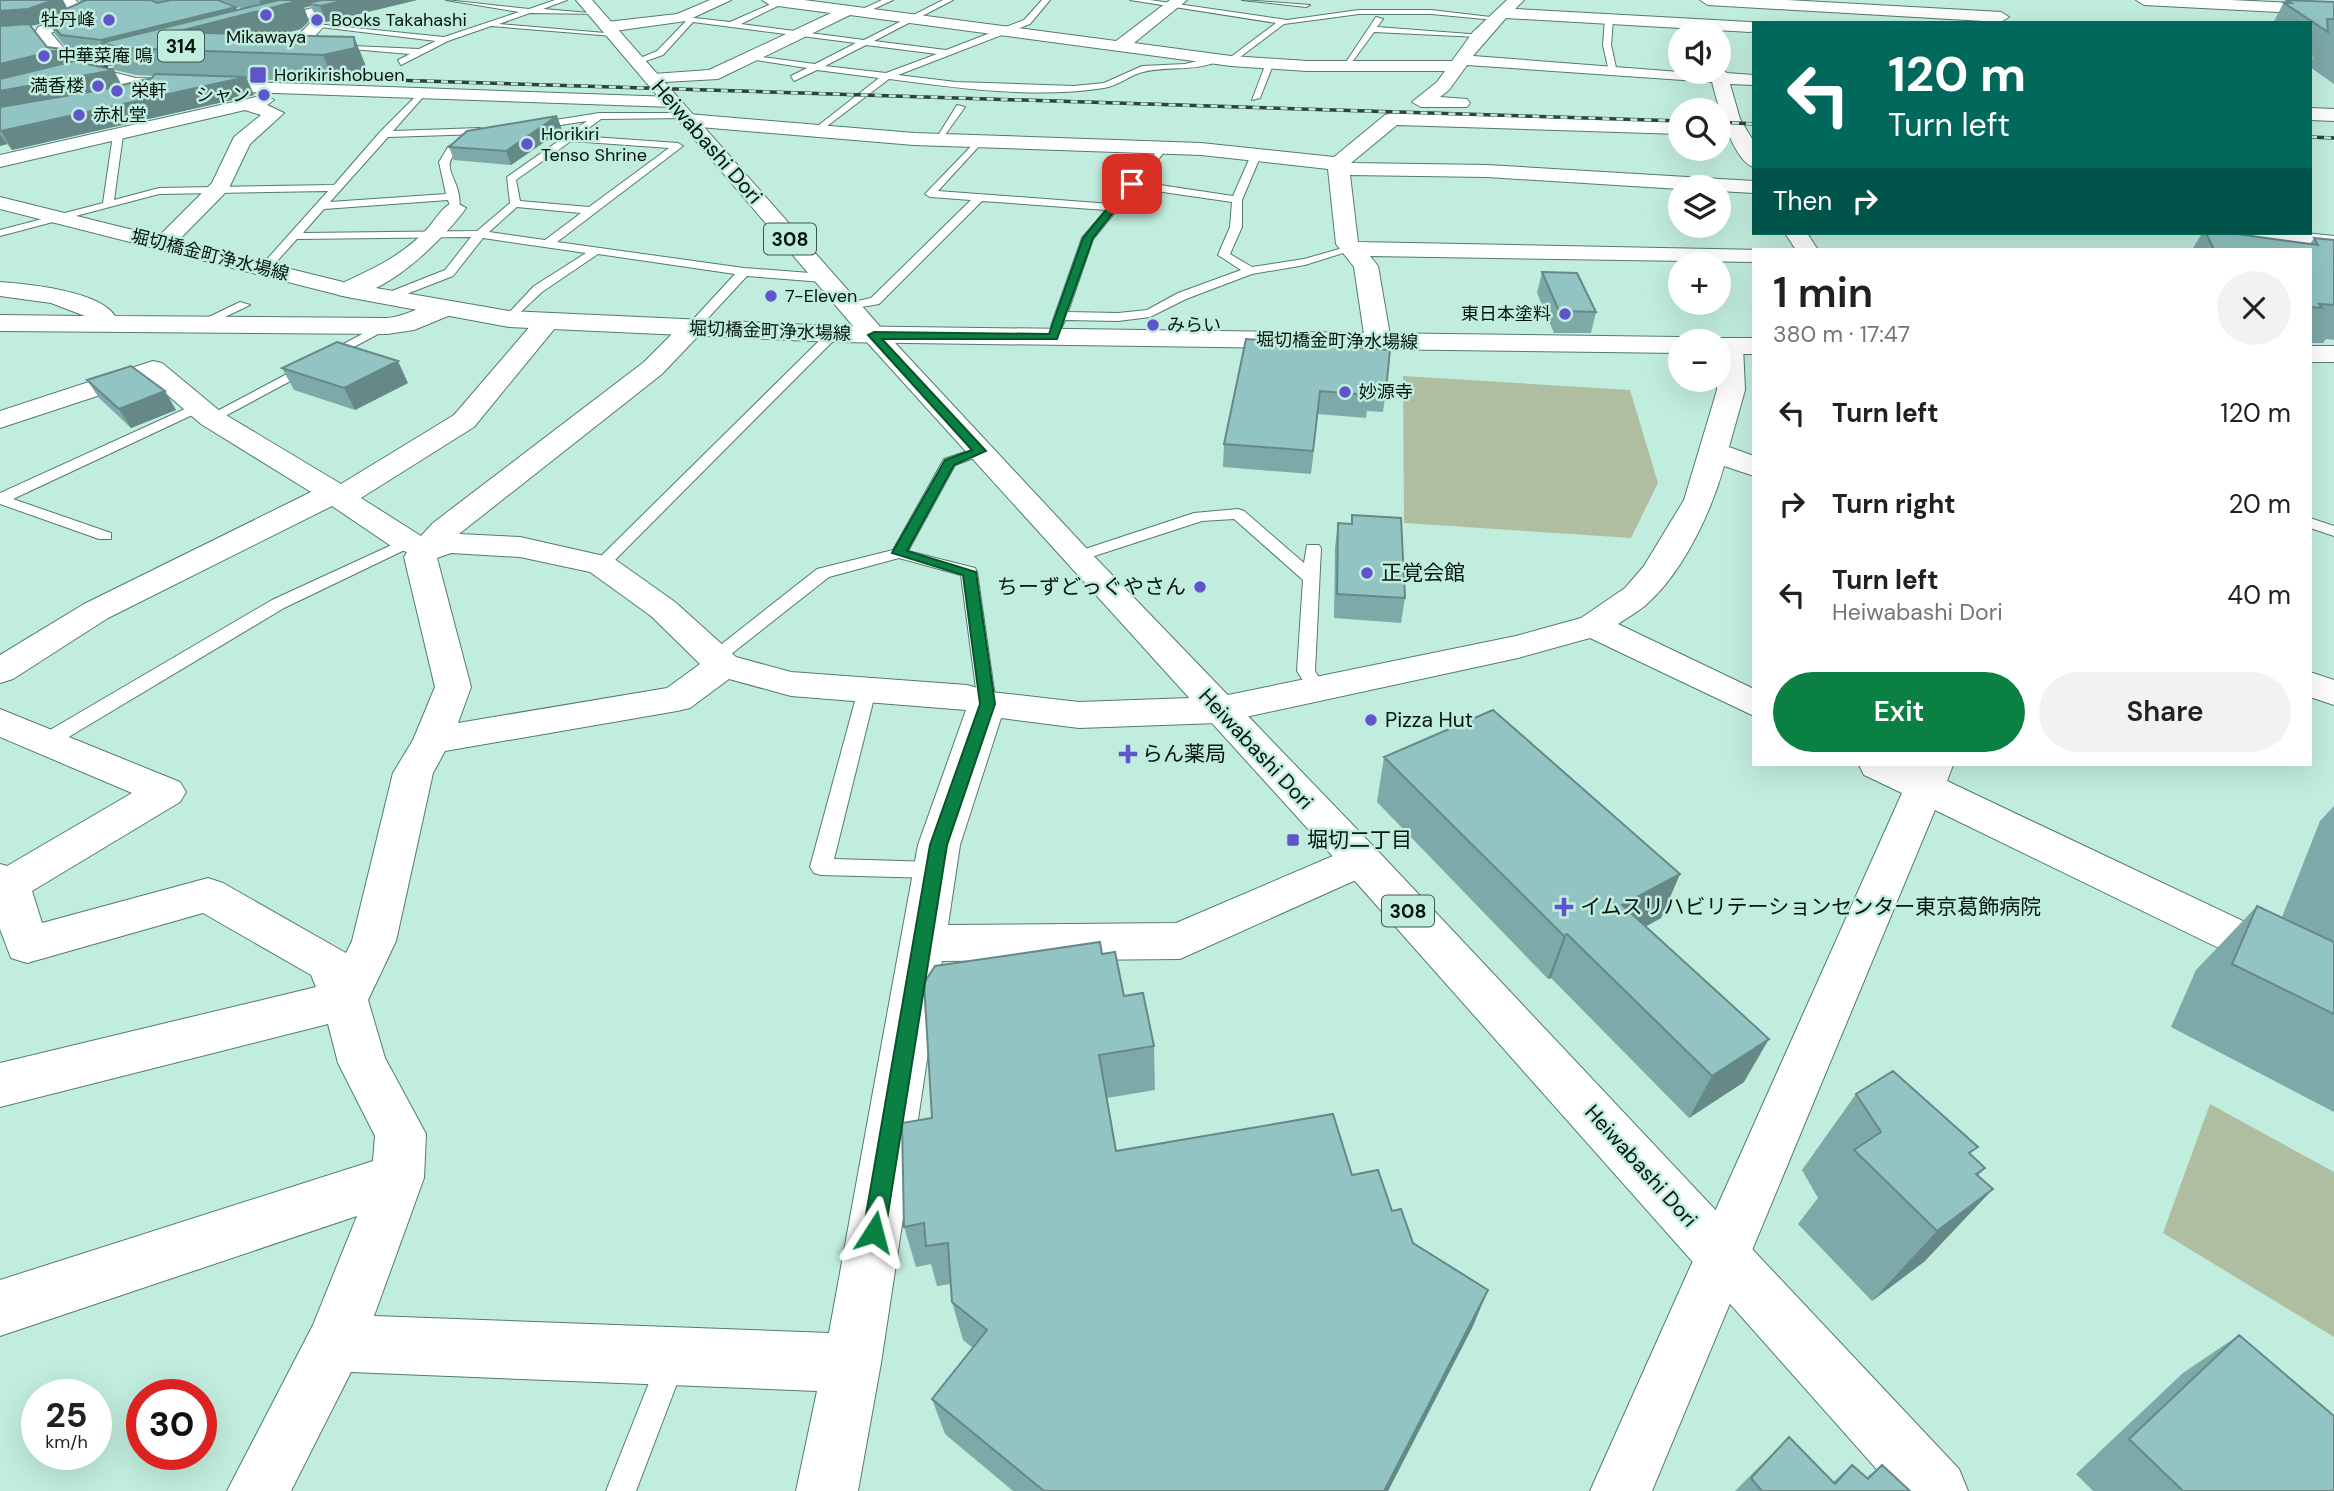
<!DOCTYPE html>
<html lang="en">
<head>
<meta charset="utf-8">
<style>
  body { margin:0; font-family:"DM Sans","Noto Sans JP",sans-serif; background:#f2f2f2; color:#202124; height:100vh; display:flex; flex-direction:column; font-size:26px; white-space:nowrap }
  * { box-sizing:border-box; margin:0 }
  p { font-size:23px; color:#757577 }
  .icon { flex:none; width:38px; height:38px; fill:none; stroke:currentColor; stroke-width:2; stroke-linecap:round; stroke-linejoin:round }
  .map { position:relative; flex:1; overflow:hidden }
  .drawer { position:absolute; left:1752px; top:248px; width:560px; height:518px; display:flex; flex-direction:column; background:#fff; border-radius:0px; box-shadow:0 7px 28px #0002 }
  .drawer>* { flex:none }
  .banner { position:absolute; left:1752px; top:21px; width:560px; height:214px; border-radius:0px; box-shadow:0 7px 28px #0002; background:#00695c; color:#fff; overflow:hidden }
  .controls { position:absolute; left:1668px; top:21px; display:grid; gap:14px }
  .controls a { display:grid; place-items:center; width:63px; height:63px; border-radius:50%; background:#fff; box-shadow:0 7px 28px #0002; font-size:35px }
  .speed { position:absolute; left:21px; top:1379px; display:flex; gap:14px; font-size:35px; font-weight:700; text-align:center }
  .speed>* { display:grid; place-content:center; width:91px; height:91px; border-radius:50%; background:#fff; box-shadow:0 7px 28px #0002; line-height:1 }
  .speed small { font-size:18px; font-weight:400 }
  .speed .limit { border:10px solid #d22; background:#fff; color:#111 }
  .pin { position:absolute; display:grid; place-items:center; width:60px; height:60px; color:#fff; margin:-30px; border-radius:14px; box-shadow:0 4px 10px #0006 }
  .me { position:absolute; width:77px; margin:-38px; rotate:9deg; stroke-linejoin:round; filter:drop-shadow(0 0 5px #0008) }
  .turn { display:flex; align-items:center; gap:24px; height:147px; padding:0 21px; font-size:32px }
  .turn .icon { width:91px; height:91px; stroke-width:2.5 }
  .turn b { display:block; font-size:49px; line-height:60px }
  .then { display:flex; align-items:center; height:66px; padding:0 21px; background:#0003; gap:14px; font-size:26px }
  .round { display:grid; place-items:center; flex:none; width:74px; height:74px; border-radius:37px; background:#f2f2f2 }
  .headline { display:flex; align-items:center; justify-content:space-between; height:119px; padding:0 21px }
  h1 { font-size:42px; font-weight:600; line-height:52px }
  .cta { display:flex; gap:14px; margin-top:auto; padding:14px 21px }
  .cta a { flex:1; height:80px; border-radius:42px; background:#0b8043; color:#fff; font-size:28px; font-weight:600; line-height:80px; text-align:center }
  .cta a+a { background:#f2f2f2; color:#202124 }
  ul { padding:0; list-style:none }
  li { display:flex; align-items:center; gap:21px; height:91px; padding:0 21px }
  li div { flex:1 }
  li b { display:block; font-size:26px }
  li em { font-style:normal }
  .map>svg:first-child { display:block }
</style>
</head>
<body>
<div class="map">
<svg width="2334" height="1491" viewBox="0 0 2334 1491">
  <rect width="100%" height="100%" fill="#c1edde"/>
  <path fill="#afbea1" d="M1403,376L1630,390L1658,483L1631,538L1404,523Z
    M2210,1104L2334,1172V1337L2163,1233Z"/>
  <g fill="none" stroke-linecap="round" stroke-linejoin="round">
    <g stroke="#537b6f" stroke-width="2">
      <path id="lane" d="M446,0L529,9L555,0H567L543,9L601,14L530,13L499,24L617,34L613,36L491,26L448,41L401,65L398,60L410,54L328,47L332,45L419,49L436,41L312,26L316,24L444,37L519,12Z
        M780,0H790L741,24L864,40L943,0H953L874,41L946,50L1024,20L1042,0H1050L1030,24L898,75L956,82L1074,86L1104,83L1142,66L1185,64L1218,56L1222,59C1198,73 1169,65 1143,72C1130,75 1118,86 1104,88C1036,99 956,88 889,79L818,133L815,128L879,78L817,70L794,81L791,76L807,68L743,58L747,55L815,64L856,43L693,22L663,55L637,64L633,61L657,51L686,21L677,20V16L730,22ZM866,45L937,54L886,73L825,66Z
        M882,0H893L865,13L858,11Z
        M1130,0H1150L1287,20L1359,10H1431L1499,18L1495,20L1431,14H1359L1284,24L1231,64L1228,59L1276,23Z
        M1242,0L1310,5L1306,7Z
        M1376,17L1383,19L1377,27L1483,35L1479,37L1374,32L1350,65H1344Z
        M1609,17L1613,19L1611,45L1617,72L1613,75L1609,72L1603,45L1605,19Z
        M1266,63L1273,65L1260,98L1252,100Z
        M422,90L425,95L393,131L480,128L485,131L480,134L388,137L330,202L446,194L439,162L448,147L473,135L476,140C425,166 465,174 459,210H451L448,200L324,209L303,233L477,231L510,203L507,177L587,121L534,129L531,124L599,113H684L687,118L601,119L578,136L678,143L683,146L557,242L744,268L823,274L829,278L823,282L747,276L696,331H688V325L735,274L598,254L542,292L509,323L503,319L534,286L586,253L483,238L453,276L386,302L382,301V295L445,270L471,237L297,239L268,271H260V267L328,191L159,194L0,236V230L103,203L113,135L118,132L123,135L114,200L159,188L334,185L380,132ZM571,141L669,148L589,207L520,201L516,180ZM517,207L581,213L545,240L489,232Z
        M957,105L965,107L940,142H934Z
        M979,138L982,143L938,191L1111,204L1164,143L1169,146L1140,182L1233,196L1251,155L1256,152L1261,155L1242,200V227L1230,254L1252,267L1304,259L1350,246L1356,249L1305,265L1252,274L1186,299L1150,317L1118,321L1065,320L1061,329L1057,330L1051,326L1082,238L1106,210L982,201L879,304L844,310V304L871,298L971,200L930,197L925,194ZM1135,188L1232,202L1230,227L1218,255L1241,270L1178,293L1147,310L1118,313L1068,312L1093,239Z
        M240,302L250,305L200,329L190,326Z
        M383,323L393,326L216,421L204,418Z
        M829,331L840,334L607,568H595V562Z
        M198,403L205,407L203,410L13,499L111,533V539H99L0,504V493Z
        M980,447L985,448V454L955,465L908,551L975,568L977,572L996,704L994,708H980L978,704L961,575L899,558L829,577L721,662H709L706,658L709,654L817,569L893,550L944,459Z
        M1238,509L1244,511L1304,563L1307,545H1319L1321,548L1315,671L1326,689L1323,693H1311L1297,671L1303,580L1234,519L1202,521L1076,562L1068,557L1070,554L1194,513Z
        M2310,518L2334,526V536L2310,528Z
        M409,537L417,542L415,545L284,608L52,747H38L35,742L38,737L272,600Z
        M867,684L876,690L834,859L934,862L941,864L945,870L941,876L934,878L821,875L814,873L810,867L858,690Z
        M672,1346L682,1350L686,1360L636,1491H606L662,1350Z"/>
    </g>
    <g stroke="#537b6f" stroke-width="2">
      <path id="street" d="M57,0H75L95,15L51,33L69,54L110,59L113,63L110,67L88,66L136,78L673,97L682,102L673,107L136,88L77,74L74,70L81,65L58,62L35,33L38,27L75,14Z
        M710,0H731L686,21L607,32L599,27L607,22L677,14Z
        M762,0H804L1116,41L1170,0H1187L1134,43L1231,56L1307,61H1452L1473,32L1507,0H1524L1515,9L1750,22L1754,23V31L1750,32L1506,18L1473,56L1680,72H1718V67L1727,73L1754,75V85L1730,84L1740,119L1754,142V167C1733,162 1717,102 1712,82L1467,65L1449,90L1440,97L1467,99L1470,103L1467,107H1421L1412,102L1437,82L1445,71H1307L1231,66L850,15L718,79L647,83L644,79L647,75L653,74L709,70L831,13L770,5Z
        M1700,0H1787L2001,12L2009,17L2001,22L1708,5Z
        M2136,0H2231L2334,5V15L2144,5Z
        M316,21L324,26C312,41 278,71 258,66L255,62L258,58L294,40L310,23Z
        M265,95L274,100L267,105L284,113L250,144L228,190L171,248H155L152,243L212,183L234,137L261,115L245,110L0,167V155Z
        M2310,108L2334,109V121L2310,120Z
        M1392,113L1680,122V134L1397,125L1351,163L1487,165L1754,181V193L1718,191V187L1680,189L1487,177L1350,175L1358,242L1762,250H1754V262L1370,256L1378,266L1391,341L1387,346H1369L1365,341L1354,267L1336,244L1328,169L1201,155L914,145L688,126L679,120L688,114L914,133L1201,143L1334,157L1385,115Z
        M455,202L466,208C445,238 378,305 338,295L335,290L338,285C371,270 404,255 428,228C436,219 443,205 455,202Z
        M1785,233H1807L1818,250H1796Z
        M2241,233H2306L2334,236V250L2252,240Z
        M0,282C28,284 100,291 115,316L387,318C409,317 431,298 453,304L456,309L453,314L414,330L387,334L0,331V315L85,316L51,303L0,296Z
        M547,314L556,317L560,322L474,427L361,498L421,536L433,523L644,362L683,323H701L705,328L701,333L662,374L459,534L520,537L613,558L675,602L736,657L791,672L967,685L991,692L1079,702L1218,697L1516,636L1581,618L1625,588L1644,566L1684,500L1717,390L1718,344L1730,338L1739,340L1743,346L1745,390L1729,447L1754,456V476L1724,466C1712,510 1684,570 1649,602C1640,611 1628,617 1618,624L1754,689V716L1590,638L1518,658L1218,723L1079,728L1001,718L960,845L948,925L1176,923L1361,844L1376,849L1382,860L1376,871L1180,959L942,961L881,1363L858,1491H796L817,1391L351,1372L291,1491H227L313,1325L357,1216L0,1336V1280L373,1161L375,1136L338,1063L328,1024L0,1107V1063L316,987L311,975L203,913L27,963L11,958L0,929V864L7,866L132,793L0,737V709L180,782L186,792L180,802L32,891L42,923L208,878L223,883L346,953L352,941L393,773L413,740L435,687L404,557L407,552L394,548L332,506L108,618L13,679L0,683V655L84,604L311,492L201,424L149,379L0,428V411L153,361L162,363L221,412L341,484L454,415L538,317ZM451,553L520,557L590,572L651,616L700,664L667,688L458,723L471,687L437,558ZM729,679L791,696L966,710L918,845L829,1333L374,1316L424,1178L426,1134L385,1058L368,1000L396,941L433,773L445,751L677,711L690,708Z
        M2310,672L2334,680V705L2310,697Z
        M1859,765H1953L1947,781L2334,964V1004L1935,810L1652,1491H1590L1902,793L1864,775Z"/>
    </g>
    <g stroke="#537b6f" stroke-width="2">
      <path id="secondary" d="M0,197L347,283L509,311L834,326L1680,337L1690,341H1680V353L834,342L509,327L347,297L0,209Z
        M1718,338H1754V354H1718V341H1708Z
        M2310,346H2334V362H2310Z"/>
    </g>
    <g stroke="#537b6f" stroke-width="2">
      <path id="primary" d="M344,0H370L367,3L256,32L248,27L250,24Z
        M576,0H592L883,330L1088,550L1376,849L1959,1469L1968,1491H1896L1346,871L865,340Z
        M161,46L167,47V55L0,97V87Z"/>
    </g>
    <use href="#lane" fill="#fff" fill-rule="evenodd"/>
    <use href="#street" fill="#fff" fill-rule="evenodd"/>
    <use href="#secondary" fill="#fff" fill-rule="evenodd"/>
    <use href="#primary" fill="#fff" fill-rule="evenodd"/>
    <g stroke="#2d433c" stroke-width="3.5">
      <path id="rail" d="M80,66L133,68
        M329,78L1680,121
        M1718,122L1754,124
        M2310,137L2334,138"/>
    </g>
    <use href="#rail" stroke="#c1edde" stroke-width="2.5" stroke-dasharray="7" stroke-linecap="butt"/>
  </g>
  <path fill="#7da9a8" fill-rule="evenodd" d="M0,0H63L67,9L82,2L79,0H218L238,10L244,9L221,0H417L326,22L316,19L311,6L304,8L309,21L301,29L277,35L354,37L365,64L366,75L334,82L247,79L254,95L12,150L7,144L0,146ZM48,21L55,34L70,52L108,56L115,70L136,75L154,76L152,78L122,85L69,62L62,49L47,47L30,26L36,25Z
    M2285,0L2334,2V84L2310,67V64L2316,53L2310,62V23H2273Z
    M557,116L562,130L511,165L454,160L449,147Z
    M2202,233H2230L2310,244L2314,238L2334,240V340L2326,339L2323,343H2310V250H2192Z
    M1542,272L1596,312L1591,333H1554L1537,293Z
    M1246,339L1386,390L1383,412L1367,411L1366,418L1318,414L1311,474L1223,467L1224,444Z
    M282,368L408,383L355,410L294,390Z
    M87,380L176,410L131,428L99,398Z
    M1352,515L1405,598L1401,623L1334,618L1335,547L1338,523L1351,524Z
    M1384,757L1680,874L1661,918L1645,927L1744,1082L1689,1118L1551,978L1548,979L1377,802Z
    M2334,806V1112L2171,1027L2196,970L2257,906L2282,917L2320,821Z
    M1124,996L1154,1046L1155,1090L1107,1098L1116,1151L1352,1175L1392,1211L1413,1243L1488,1290L1472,1328L1388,1491H1013L945,1434L932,1399L973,1348L963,1340L952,1302L951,1284L937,1286L931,1264L916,1267L904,1227L932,1118Z
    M1856,1094L1971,1155L1985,1168L1978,1176L1925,1261L1872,1301L1798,1224L1818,1198L1802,1170Z
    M2239,1335L2334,1491H2093L2076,1474L2183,1373Z
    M1789,1437L1833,1482L1852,1465L1867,1477L1882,1465L1910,1491H1735Z"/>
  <path fill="#668988" d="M54,0H63L70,13L46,18L48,21L36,25L0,27V11Z
    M264,0H333L310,3L311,6L304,7L309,21L301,29L244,44H103L101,40L236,7L240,16L262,10L259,1Z
    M347,0H417L326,22L320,6Z
    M354,37L365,64L366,75L334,82L323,55Z
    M62,49L71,66L0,84V64Z
    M114,70L123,88L0,110V91Z
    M246,77L254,95L12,150L1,131Z
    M557,116L562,130L511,165L506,151Z
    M0,134L7,144L0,146Z
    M398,361L408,383L355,410L344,388Z
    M165,391L176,410L131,428L119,409Z
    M1680,874L1661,918L1604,949L1622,905Z
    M1567,934L1551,978L1548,979L1564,936Z
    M1769,1039L1744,1082L1689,1118L1712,1076Z
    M1993,1189L1925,1261L1872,1301L1937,1231Z
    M1488,1290L1472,1328L1388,1491H1384Z"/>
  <path fill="#91c4c3" stroke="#668988" stroke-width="2" d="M0,0H54L28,9L0,11Z
    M86,0H151L157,3L171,0H218L236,7L101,40L61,35L46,18Z
    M279,0H294L290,3L176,32L239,34L242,42L252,43L274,35L354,37L355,48L323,55L122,48L101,43Z
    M321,0H347L320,6L310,3Z
    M2286,0L2334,2V19H2327L2328,32L2284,3H2291Z
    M29,24L47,47L62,49L0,64V26Z
    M74,61L114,70L0,91V79Z
    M155,74L246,77L1,131L0,130V107L101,90L152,78Z
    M557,116L506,151L449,147L467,131Z
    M2206,233H2230L2318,245L2314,238L2334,240V305L2319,304L2322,308L2310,307V250H2214Z
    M1542,272L1577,273L1596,312L1559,311Z
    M1246,339L1390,350L1386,390L1369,389V395L1320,391L1313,451L1224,444Z
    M337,342L398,361L344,388L282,368Z
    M131,366L165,391L119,409L87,380Z
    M1352,515L1401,518L1405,598L1337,594L1338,523L1352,524Z
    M1493,710L1680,874L1622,905L1769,1039L1712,1076L1567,934L1564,936L1384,757Z
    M2257,906L2334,942V1014L2232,964Z
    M1100,942L1102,954L1115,952L1124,996L1143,993L1154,1046L1099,1055L1116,1151L1333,1114L1352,1175L1378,1170L1392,1211L1401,1209L1413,1243L1488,1290L1384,1491H1044L932,1399L987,1330L952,1302L948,1243L926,1246L924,1223L904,1227L902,1123L932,1118L924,983L935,966Z
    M1893,1071L1978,1147L1969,1153L1985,1168L1976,1174L1993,1189L1937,1231L1854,1150L1881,1132L1856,1094Z
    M2239,1335L2334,1416V1491H2183L2129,1439Z
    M1789,1437L1835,1484L1852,1465L1868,1479L1882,1465L1910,1491H1762L1751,1478Z"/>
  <path fill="#0b8043" stroke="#07532c" stroke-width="2" d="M1129,182L1136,184L1093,238L1057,339H882L986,451L954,465L907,551L976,572L995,704L947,845L885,1232L882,1239L874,1243L866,1239L863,1232L930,845L980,704L963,575L892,553L945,460L972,450L868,335L874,332L1049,334L1083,238Z"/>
  <g fill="#6054cd" stroke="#c1edde" stroke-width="2.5">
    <circle cx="266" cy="15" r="7"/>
    <circle cx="109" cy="20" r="7"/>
    <circle cx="317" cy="20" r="7"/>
    <circle cx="44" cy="56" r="7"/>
    <rect x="249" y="66" width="18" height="18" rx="3.5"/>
    <circle cx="98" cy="86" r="7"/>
    <circle cx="117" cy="91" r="7"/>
    <circle cx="264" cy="95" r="7"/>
    <circle cx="79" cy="115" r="7"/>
    <circle cx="527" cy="144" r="7"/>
    <circle cx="771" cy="296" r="7"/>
    <circle cx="1565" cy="314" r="7"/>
    <circle cx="1153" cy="325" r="7"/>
    <circle cx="1345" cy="392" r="7"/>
    <circle cx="1367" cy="573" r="7"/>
    <circle cx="1200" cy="587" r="7"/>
    <circle cx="1371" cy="720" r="7"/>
    <path d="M1124.5 743.5h7v7h7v7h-7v7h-7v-7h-7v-7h7z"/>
    <rect x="1286" y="833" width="14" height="14" rx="3.5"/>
    <path d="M1560.5 896.5h7v7h7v7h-7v7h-7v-7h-7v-7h7z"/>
  </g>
  <g text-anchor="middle" stroke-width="5" stroke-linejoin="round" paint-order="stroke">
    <g font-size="18" fill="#051510" stroke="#c1edde" text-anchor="start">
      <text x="95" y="26" text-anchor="end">牡丹峰</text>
      <text x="331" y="26">Books Takahashi</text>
      <text x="266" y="43" text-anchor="middle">Mikawaya</text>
      <text x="58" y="62">中華菜庵 鳴</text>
      <text x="274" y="81">Horikirishobuen</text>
      <text x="84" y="92" text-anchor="end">満香楼</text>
      <text x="131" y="97">栄軒</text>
      <text x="250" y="101" text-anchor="end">シャン</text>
      <text x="93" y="121">赤札堂</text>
      <text x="541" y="140">Horikiri<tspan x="541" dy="21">Tenso Shrine</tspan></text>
      <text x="785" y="302">7-Eleven</text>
      <text x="1551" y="320" text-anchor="end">東日本塗料</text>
      <text x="1167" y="331">みらい</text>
      <text x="1359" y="398">妙源寺</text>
    </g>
    <g font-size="18" fill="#051510" stroke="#c1edde">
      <text transform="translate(210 255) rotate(14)" y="6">堀切橋金町浄水場線</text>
      <text transform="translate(770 331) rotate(2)" y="6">堀切橋金町浄水場線</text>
      <text transform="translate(1337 341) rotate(1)" y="6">堀切橋金町浄水場線</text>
    </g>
    <g fill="#c1edde" stroke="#3d564e" stroke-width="2">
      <rect x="158" y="30.5" width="46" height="31" rx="5"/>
      <rect x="764" y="223.5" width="52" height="31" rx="5"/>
      <rect x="1382" y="895.5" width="52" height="31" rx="5"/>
    </g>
    <g font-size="19" font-weight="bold" fill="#051510">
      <text x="181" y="53">314</text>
      <text x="790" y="246">308</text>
      <text x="1408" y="918">308</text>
    </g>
    <g font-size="21" fill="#051510" stroke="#c1edde">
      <text transform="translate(707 142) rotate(49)" y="7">Heiwabashi Dori</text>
      <text transform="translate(1256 749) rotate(47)" y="7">Heiwabashi Dori</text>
      <text transform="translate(1641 1166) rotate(48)" y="7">Heiwabashi Dori</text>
    </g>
    <g font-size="21" fill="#051510" stroke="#c1edde" text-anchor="start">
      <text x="1381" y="580">正覚会館</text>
      <text x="1186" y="594" text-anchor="end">ちーずどっぐやさん</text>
      <text x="1385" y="727">Pizza Hut</text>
      <text x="1142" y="761">らん薬局</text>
      <text x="1307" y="847">堀切二丁目</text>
      <text x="1580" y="914">イムスリハビリテーションセンター東京葛飾病院</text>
    </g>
  </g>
</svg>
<div class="controls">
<a><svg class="icon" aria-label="sound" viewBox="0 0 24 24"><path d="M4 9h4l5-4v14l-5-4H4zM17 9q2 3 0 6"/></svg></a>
<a><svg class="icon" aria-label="search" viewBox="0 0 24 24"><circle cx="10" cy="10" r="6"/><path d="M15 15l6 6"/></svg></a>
<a><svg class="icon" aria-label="layers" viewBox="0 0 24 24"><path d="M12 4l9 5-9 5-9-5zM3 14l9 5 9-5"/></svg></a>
<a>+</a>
<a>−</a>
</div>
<div class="speed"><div>25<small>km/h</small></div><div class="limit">30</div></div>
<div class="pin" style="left:1132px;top:184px;background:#d93025"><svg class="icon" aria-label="arrive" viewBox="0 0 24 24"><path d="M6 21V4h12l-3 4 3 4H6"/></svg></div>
<svg class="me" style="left:874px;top:1232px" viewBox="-20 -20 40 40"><path d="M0-17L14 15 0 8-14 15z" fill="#0b8043" stroke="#fff" stroke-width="4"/></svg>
<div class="banner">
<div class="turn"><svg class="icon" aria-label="left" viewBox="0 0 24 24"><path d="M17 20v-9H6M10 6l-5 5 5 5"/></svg><div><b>120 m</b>Turn left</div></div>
<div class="then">Then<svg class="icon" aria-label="right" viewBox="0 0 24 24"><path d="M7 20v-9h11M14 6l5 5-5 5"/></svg></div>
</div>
<section class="drawer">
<div class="headline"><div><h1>1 min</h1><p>380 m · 17:47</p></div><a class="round"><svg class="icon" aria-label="close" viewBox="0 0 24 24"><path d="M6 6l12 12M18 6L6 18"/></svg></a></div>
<ul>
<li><svg class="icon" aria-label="left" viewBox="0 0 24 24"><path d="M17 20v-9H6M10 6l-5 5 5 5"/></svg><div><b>Turn left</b></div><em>120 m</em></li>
<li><svg class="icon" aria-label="right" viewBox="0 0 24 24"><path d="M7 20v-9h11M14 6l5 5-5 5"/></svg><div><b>Turn right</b></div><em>20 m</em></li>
<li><svg class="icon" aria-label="left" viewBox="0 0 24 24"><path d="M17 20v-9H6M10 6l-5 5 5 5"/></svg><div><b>Turn left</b><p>Heiwabashi Dori</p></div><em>40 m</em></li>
</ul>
<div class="cta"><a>Exit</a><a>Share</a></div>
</section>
</div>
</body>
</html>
